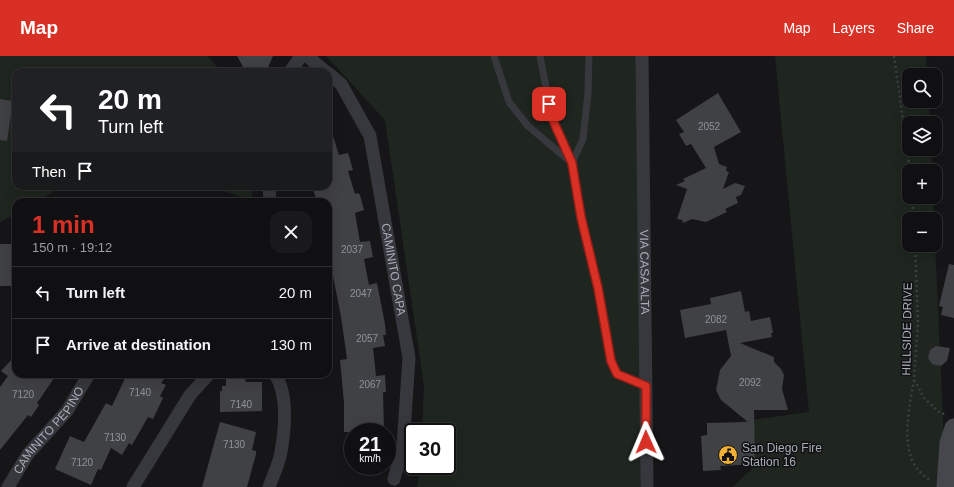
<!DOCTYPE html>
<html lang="en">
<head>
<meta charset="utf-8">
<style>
  body { margin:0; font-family:Helvetica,sans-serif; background:#19191b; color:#f1f3f6; height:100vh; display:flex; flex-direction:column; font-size:15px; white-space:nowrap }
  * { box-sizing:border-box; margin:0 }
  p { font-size:13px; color:#9c9d9f }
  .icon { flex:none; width:22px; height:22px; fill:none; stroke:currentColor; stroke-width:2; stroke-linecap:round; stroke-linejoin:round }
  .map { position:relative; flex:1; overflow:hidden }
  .details { position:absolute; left:12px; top:142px; width:320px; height:180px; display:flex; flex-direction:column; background:#101012; border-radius:12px; box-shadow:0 4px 16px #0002,0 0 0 1px #303032 }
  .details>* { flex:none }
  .hud { position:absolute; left:12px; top:12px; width:320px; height:122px; border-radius:12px; box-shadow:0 4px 16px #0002,0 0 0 1px #303032; background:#202124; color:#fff; overflow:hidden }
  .tools { position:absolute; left:902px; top:12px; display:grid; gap:8px }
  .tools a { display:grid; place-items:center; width:40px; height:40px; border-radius:8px; background:#101012; box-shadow:0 4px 16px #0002,0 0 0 1px #303032; font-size:20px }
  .speed { position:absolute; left:344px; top:367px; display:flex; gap:8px; font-size:20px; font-weight:700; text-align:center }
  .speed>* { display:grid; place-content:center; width:52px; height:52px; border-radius:50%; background:#101012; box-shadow:0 4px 16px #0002,0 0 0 1px #303032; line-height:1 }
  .speed small { font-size:10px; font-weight:400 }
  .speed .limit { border:2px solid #111; border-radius:6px; background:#fff; color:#111 }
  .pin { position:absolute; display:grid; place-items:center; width:34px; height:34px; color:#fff; margin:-17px; border-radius:8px; box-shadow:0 2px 6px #0006 }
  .me { position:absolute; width:44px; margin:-22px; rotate:359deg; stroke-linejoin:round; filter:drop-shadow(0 0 3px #0008) }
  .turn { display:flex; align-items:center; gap:14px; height:84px; padding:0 20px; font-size:18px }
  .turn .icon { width:52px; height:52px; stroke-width:2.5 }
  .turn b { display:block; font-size:28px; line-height:34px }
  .then { display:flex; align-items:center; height:38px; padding:0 20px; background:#0003; gap:8px; font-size:15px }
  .round { display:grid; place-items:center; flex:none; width:42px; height:42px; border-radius:12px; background:#19191b }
  .overview { display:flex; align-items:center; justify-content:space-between; height:68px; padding:0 20px }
  h1 { font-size:24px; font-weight:700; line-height:30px; color:#d93025 }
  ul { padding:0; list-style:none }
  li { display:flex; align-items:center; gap:12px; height:52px; padding:0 20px; border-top:1px solid #303032 }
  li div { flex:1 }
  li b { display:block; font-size:15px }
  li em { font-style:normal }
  header { display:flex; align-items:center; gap:24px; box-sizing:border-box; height:56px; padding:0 20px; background:#d93025; color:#fff }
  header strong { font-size:19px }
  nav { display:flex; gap:22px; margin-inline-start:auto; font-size:14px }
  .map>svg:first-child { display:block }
</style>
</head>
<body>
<header>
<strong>Map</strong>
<nav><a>Map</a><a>Layers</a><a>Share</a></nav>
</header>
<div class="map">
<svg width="954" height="431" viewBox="0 0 954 431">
  <rect width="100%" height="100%" fill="#161618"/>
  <path fill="#1e261f" d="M0,0H208L221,16H16V48L0,44Z
    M326,0H643L640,431H417L421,410H447V376H422L424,330L385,64Z
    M775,0H926L927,19H909V45H929L930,67H909V93H931L932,115H909V141H933L934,163H909V189H935V186L946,431H732L752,413L737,366L809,356Z
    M16,49V130H69L61,131L36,146H16V157L0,167V83Z
    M207,130H252V144Z"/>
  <path fill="#404145" d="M237,0H273L266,16H246Z
    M718,37L741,76L714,91L719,108L727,111L726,115L729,116L723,133L735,127L745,130L741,139L736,141L738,147L725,153L727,156L706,166L692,163L683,167L682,164L677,163L687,133L676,129L685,125L683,123L706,112L691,88L686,90L679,78L684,76L676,64Z
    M0,43L13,45L7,85L0,84Z
    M328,74H331L339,99L348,97L353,114L348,115L355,138L358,137L360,139L364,154L355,157L360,186L370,185L373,201L364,203L369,229L377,227L385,268L386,279H383L385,290L373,292L376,320L385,319L386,336H383L384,376H344V347L340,304L347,303L341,261L328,194V146H317L312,130H328Z
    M0,188H16L15,230H0Z
    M949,208L954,209V262L941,259L943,251L939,250Z
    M741,235L745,256L749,255L751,265L770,261L773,277H771L772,281L740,287L774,301V306L781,313L784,319L782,333L788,354H754L755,408L720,410L721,414L703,415L701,380L707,379V367L748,366L721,344L716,334L720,314L731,300L726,274L685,282L680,254L711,248L710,242Z
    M936,290L950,292L947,305L941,310L932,308L928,302L930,294Z
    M16,299V318H57L37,347L39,349L31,361L28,359L0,394V331L8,320L1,315Z
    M127,318H168L161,327L166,329L160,340L163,342L153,363L148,361L132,389L129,387L122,399L111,392L101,414L98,413L91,429L55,413L70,380L84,386L106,347L112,350Z
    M226,323H245L246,326H262V355L220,356V335H222V330H226Z
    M220,366L256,376L252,394L256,395V398L247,431H202Z"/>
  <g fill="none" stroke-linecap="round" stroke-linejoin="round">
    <path stroke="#3d3f44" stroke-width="2.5" stroke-dasharray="2 3" stroke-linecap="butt" d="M894,0L910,115
      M912,141L914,163
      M915,189L918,267L914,323L924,342L940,357L946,358
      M914,324C910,347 903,378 911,401C913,410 923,420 930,424"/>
    <path stroke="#37383d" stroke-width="7" d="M494,0L509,46L528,70L572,107L552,62L540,0
      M589,0L588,37L583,83L572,107L581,161L598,232L611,305L617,318L646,330"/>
    <g stroke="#37383d" stroke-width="13">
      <path d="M307,0L326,16"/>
      <path id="s1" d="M642,0L647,431"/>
      <path d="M290,16L301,0"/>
      <path id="s2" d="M328,17L341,28L370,80L409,302L403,390L394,423"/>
      <path d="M269,130L270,146"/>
      <path id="s3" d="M8,431L28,398L67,355L89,318"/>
      <path d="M133,431L190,339L209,318"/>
      <path d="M269,431C273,420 279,408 281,396C285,373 288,338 275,318"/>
    </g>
    <path stroke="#45474d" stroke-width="19" d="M946,431L949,387L954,372"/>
  </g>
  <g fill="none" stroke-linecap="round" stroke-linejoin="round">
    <g stroke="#8d1f18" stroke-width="10">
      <path id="route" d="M549,48L552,62L572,107L581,161L598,232L611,305L617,318L646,330V386"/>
    </g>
    <use href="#route" stroke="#d93025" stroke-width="7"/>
  </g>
  <defs>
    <g id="civic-disc" transform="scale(1)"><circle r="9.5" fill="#f2b134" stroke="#111113"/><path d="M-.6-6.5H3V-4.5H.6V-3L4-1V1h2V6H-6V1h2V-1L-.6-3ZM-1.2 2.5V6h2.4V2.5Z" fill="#111"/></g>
  </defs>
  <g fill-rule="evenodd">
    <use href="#civic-disc" x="728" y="399"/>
  </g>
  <g text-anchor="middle" stroke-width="3" stroke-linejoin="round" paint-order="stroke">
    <g font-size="10" fill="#8e929b">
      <text x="709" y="74">2052</text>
      <text x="352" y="197">2037</text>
      <text x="361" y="241">2047</text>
      <text x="716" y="267">2082</text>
      <text x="367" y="286">2057</text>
      <text x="750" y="330">2092</text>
      <text x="370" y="332">2067</text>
      <text x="140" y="340">7140</text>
      <text x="23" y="342">7120</text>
      <text x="241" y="352">7140</text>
      <text x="115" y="385">7130</text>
      <text x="234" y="392">7130</text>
      <text x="82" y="410">7120</text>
    </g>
    <g font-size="12" fill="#a8adb8" stroke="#111113">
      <text dy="4" stroke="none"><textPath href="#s2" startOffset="212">CAMINITO CAPA</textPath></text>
      <text dy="4" stroke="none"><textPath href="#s1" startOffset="216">VIA CASA ALTA</textPath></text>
      <text transform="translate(907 273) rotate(-89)" y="4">HILLSIDE DRIVE</text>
      <text dy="4" stroke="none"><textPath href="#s3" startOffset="70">CAMINITO PEPINO</textPath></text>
    </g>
    <g font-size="12" fill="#a8adb8" stroke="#111113" text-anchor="start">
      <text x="742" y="396">San Diego Fire<tspan x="742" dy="14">Station 16</tspan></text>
    </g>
  </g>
</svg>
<div class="tools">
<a><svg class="icon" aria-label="search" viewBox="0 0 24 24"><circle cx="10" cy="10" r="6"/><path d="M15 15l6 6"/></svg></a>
<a><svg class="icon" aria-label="layers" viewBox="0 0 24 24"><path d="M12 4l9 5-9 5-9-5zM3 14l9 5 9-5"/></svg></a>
<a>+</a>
<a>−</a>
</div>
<div class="speed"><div>21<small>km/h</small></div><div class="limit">30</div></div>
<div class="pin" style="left:549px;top:48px;background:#d93025"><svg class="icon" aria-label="arrive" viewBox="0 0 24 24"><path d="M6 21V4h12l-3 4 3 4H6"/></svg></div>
<svg class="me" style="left:646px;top:386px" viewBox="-20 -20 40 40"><path d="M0-17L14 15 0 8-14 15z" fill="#d93025" stroke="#fff" stroke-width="4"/></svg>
<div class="hud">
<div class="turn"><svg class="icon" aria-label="left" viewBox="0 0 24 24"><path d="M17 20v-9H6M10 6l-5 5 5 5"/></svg><div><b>20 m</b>Turn left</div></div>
<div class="then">Then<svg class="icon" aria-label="arrive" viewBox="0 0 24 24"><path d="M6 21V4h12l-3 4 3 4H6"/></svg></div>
</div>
<section class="details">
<div class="overview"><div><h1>1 min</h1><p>150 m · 19:12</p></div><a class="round"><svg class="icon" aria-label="close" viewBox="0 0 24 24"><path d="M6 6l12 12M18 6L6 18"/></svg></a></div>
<ul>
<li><svg class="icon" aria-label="left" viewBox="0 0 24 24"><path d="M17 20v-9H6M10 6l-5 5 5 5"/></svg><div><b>Turn left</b></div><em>20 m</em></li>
<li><svg class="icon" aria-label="arrive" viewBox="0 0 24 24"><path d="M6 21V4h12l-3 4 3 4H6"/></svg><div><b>Arrive at destination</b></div><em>130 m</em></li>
</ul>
</section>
</div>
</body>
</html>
